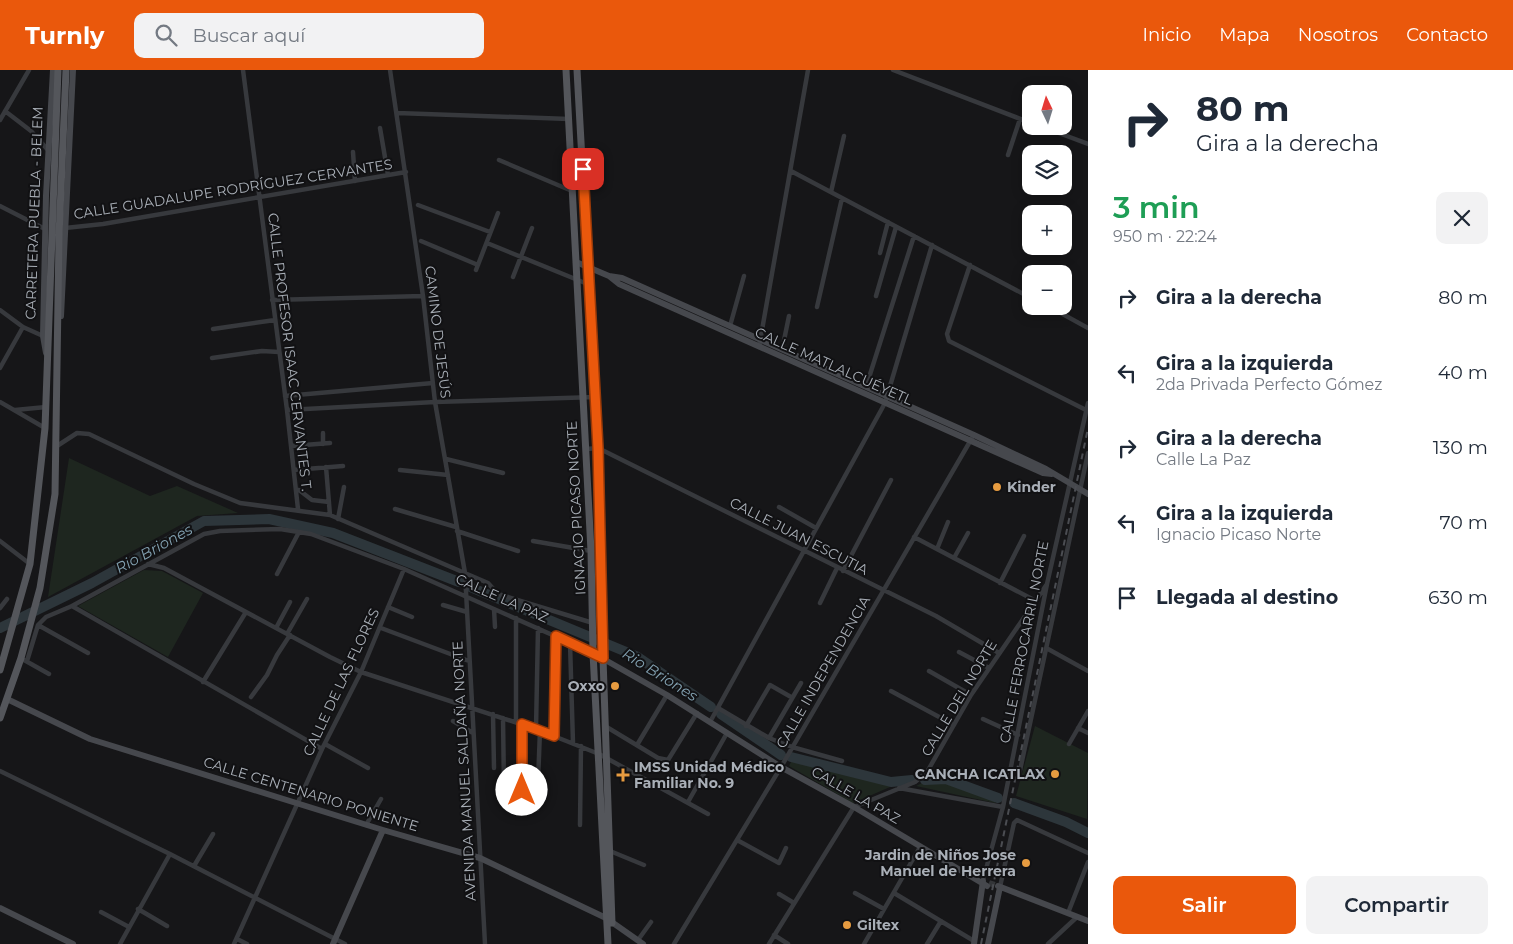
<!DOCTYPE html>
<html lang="es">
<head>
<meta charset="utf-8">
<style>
  body { margin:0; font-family:Montserrat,sans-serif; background:#f2f2f3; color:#1f2937; height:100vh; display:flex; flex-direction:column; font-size:19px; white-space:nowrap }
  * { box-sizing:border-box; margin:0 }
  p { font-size:16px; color:#747a83 }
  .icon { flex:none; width:28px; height:28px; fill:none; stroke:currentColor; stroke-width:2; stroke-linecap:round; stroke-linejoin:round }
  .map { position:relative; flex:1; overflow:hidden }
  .panel { display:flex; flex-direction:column; background:#fff; width:425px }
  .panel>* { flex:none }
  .banner { background:#fff; color:#1f2937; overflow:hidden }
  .needle { width:32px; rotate:356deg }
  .tools { position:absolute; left:1022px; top:15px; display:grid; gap:10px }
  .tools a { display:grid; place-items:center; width:50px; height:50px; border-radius:10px; background:#fff; box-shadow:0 2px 12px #0003; font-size:25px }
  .pin { position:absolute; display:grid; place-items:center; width:42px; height:42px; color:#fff; margin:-21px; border-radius:10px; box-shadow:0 2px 8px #0006 }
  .me { position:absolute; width:55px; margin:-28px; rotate:0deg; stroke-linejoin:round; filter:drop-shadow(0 0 4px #0008) }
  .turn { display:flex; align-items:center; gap:18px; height:105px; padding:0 25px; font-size:22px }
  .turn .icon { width:65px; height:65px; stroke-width:2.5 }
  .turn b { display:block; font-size:35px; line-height:42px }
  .round { display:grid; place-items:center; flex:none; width:52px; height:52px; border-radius:10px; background:#f2f2f3 }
  .overview { display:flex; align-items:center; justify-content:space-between; height:85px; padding:0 25px }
  h1 { font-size:30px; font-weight:600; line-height:38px; color:#1e9e55 }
  .cta { display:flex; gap:10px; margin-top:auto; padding:10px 25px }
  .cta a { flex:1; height:58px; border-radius:10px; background:#ea580c; color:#fff; font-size:20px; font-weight:600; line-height:58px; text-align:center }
  .cta a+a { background:#f2f2f3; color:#1f2937 }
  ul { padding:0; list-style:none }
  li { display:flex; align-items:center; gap:15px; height:75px; padding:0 25px }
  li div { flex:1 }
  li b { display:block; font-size:19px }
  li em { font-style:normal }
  header { display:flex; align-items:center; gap:30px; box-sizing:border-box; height:70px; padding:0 25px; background:#ea580c; color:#fff }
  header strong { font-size:24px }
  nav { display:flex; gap:28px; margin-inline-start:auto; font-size:18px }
  .search { width:350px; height:45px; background:#f2f2f3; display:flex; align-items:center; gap:12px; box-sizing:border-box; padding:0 18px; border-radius:10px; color:#747a83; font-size:19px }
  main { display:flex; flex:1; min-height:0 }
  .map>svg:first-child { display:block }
</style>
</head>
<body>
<header>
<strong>Turnly</strong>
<div class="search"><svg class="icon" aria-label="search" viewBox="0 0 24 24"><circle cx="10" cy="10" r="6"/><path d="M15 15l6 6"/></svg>Buscar aquí</div>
<nav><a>Inicio</a><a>Mapa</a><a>Nosotros</a><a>Contacto</a></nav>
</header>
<main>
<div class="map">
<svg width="1088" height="874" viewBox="0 0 1088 874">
  <rect width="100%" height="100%" fill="#161618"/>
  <path fill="#1e261f" d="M69,388L150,426L177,416L238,443L197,446L48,527Z
    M144,500L162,501L203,523L168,587L78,536Z
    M1035,656L1088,683L1087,749L1016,726Z
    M793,688L891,712L897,714L853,733L789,696Z
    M924,712H944L995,729V733L916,716Z"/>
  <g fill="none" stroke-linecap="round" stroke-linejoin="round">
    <path stroke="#2d363b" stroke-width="10" d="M470,517L636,586L711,637
      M0,558L92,513L204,451L269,449L333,463L459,512
      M721,644L781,685
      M791,687L891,712L912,710
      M925,710L946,709L998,728
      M1014,733L1066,752L1088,763"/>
    <path stroke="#333538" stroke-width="6" stroke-dasharray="6 3" stroke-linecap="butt" d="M989,813L998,816"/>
    <path stroke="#37393d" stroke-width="4.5" d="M243,0L287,340L298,439
      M390,0L423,226L435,332L465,503L485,874
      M893,0L1031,53
      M5,41L31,61L48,80
      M397,43L569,49
      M0,50L29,0
      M1040,56L1088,74
      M380,58L388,105
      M353,82L355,111
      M1008,85L1020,49
      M499,90L572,121
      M791,101L1031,228
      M831,122L844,66
      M418,135L490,162
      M0,136L45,159
      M65,158L103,154L406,102
      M421,171L478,195
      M487,173L590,215
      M880,183L888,152
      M970,195L947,264L949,271L1086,340
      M476,200L498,143
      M513,207L532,158
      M876,226L896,157
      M272,230L423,226
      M1048,236L1088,258
      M817,237L842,128
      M0,240L23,257L43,266
      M730,256L744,206
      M213,259L275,250
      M759,277L808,0
      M782,280L789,246
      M212,288L262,281L279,282
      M0,298L23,257
      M866,317L914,166
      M285,326L433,313
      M0,332L45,358
      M15,340L46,337
      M287,340L435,332L596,327
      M323,363V374
      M57,376L77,363L89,364L194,414L240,433L330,445L488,513L498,524L593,553
      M291,376L330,373
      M586,379L598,378L936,546L999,583
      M446,389L503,403
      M326,397L330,445
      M294,400L343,396
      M400,400L448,405
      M296,420H299L312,430L329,432
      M779,437L816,458
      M395,439L456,457
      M338,449L344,417
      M457,461L518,481
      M914,467L1034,530
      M0,471L30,494
      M533,471L591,481
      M937,479L948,452
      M954,488L968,463
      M148,494L164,498L330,587L361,602L536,659L599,684L708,744
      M843,501L891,410
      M277,504L299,462
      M1000,513L1024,466
      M820,533L837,498
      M443,535L467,542
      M72,536L322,679
      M388,537L412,547
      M0,538L7,529
      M494,539L495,557
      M38,555L88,583
      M276,558L290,532
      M381,558L469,591
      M287,564L307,529
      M570,573L573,673
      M1048,579L1088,601
      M959,582L989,598
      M24,590L49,604
      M27,591L38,555L46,547L72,536L204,464L220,461L280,459L311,464L404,499L593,583
      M929,601L971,625
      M203,612L246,542
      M891,621L954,655
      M251,627L267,605L277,585L290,565
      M718,638L769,668L792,677L842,691
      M493,644L494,698
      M503,648L504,718
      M983,649L1018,665
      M453,651L473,663
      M516,652V548
      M710,652L885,333L932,175
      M605,656L658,688L668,690L697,643
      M746,656L770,615L791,627
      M1078,658L1088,663
      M536,659L538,558
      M554,666L556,566
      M769,668L801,613
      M325,674L368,698
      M1069,674L1088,641
      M637,675L667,625
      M0,701L170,784L345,874
      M1019,705L1088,383
      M899,718L1003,737
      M688,732L727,663
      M522,736V654
      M537,739L540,660
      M366,755L381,729
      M580,755L581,676
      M737,770L779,793L786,778
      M610,781L644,795
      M194,796L213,764
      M983,810L1003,737L1047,514L1088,333
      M1000,817L1014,753L1017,750L1088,783
      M855,823L884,839
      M894,823L974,871
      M779,824L794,833
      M138,839L167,856
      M101,842L129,857
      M1068,843L1088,792
      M774,865L788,874
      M237,869L247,874
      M638,870L651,852
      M120,874L170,784
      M234,874L322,679L361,602L404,499
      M674,874L781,697L972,368
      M769,874L854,737L915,712L927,702L971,625L1047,514
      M864,874L920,777
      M927,874L941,851
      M1048,874L1077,847"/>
    <path stroke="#46484d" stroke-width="6" d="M576,192L609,206L619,214L1043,403L1052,404
      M609,206L622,208L974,365L1046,399L1088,424
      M61,246L73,0
      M46,283L43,266L46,126L53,0
      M593,583L667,625L781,697L854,737L987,816
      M7,629L90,669L383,760L480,788L606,848L643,874
      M998,816L1088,851
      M0,838L73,874
      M333,874L383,760
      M974,874L983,811
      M988,874L1000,817"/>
    <path stroke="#54565b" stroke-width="7" d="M566,0L591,481L593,583L608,874
      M577,0L598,378L603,588L612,853
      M0,600L30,494L45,358L58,0
      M0,648L21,588L40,518L55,424L59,166L66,0"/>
    <path stroke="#4b4d52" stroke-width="2" stroke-dasharray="6 5" stroke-linecap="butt" d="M981,874L1088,358"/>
  </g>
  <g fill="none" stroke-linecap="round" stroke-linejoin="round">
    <g stroke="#983908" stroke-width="12">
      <path id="route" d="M522,720V654L554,666L556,566L603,588L598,378L583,99"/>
    </g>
    <use href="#route" stroke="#ea580c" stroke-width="9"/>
  </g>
  <g fill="#e69b40" stroke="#111113" stroke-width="2">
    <circle cx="997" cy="417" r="5"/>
    <circle cx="615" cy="616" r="5"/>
    <circle cx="1055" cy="704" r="5"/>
    <path d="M620.5 697.5h5v5h5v5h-5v5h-5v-5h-5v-5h5z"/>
    <circle cx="1026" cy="793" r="5"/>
    <circle cx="847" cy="855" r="5"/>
  </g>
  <g text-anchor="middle" stroke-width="4" stroke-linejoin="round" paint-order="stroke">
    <g font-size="14" fill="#a9afb7" stroke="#111113">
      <text transform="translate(233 119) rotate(-9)" y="5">CALLE GUADALUPE RODRÍGUEZ CERVANTES</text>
      <text transform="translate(34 143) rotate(-88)" y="5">CARRETERA PUEBLA - BELEM</text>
      <text transform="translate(438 262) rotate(83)" y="5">CAMINO DE JESÚS</text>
      <text transform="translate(290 282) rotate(83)" y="5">CALLE PROFESOR ISAAC CERVANTES T.</text>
      <text transform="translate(834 296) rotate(24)" y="5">CALLE MATLALCUÉYETL</text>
      <text transform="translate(576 438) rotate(-93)" y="5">IGNACIO PICASO NORTE</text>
      <text transform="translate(799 466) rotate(27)" y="5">CALLE JUAN ESCUTIA</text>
      <text transform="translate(502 528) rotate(24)" y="5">CALLE LA PAZ</text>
      <text transform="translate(1024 572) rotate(-79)" y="5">CALLE FERROCARRIL NORTE</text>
      <text transform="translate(823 602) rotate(-60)" y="5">CALLE INDEPENDENCIA</text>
      <text transform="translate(341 612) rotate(-65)" y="5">CALLE DE LAS FLORES</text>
      <text transform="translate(959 628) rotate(-59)" y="5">CALLE DEL NORTE</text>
      <text transform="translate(464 701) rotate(-93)" y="5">AVENIDA MANUEL SALDAÑA NORTE</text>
      <text transform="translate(311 724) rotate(17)" y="5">CALLE CENTENARIO PONIENTE</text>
      <text transform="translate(856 725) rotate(30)" y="5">CALLE LA PAZ</text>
    </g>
    <g font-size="14" font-weight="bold" fill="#a9afb7" stroke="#111113" text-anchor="start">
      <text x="1007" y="422">Kinder</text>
      <text x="605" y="621" text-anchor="end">Oxxo</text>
      <text x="634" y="702">IMSS Unidad Médico<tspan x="634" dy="16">Familiar No. 9</tspan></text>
      <text x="1045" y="709" text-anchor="end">CANCHA ICATLAX</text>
      <text x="1016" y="790" text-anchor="end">Jardin de Niños Jose<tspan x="1016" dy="16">Manuel de Herrera</tspan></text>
      <text x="857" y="860">Giltex</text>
    </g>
    <g font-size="15" font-style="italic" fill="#82a0b0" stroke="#111113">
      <text transform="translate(154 479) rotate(-29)" y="5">Rio Briones</text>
      <text transform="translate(660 605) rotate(32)" y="5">Rio Briones</text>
    </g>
  </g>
</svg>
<div class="tools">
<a><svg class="needle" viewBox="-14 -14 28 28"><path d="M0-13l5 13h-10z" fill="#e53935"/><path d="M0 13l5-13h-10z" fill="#747a83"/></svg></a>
<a><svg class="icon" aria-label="layers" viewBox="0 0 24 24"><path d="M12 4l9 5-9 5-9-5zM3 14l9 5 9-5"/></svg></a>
<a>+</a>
<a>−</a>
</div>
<div class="pin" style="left:583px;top:99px;background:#d93025"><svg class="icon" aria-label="arrive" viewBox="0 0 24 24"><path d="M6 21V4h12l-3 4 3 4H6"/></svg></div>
<svg class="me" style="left:522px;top:720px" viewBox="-20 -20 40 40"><circle r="19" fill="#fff"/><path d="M0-13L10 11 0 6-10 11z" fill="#ea580c"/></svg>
</div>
<section class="panel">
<div class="banner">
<div class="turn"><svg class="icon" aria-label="right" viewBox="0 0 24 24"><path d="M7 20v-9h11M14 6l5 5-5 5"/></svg><div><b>80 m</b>Gira a la derecha</div></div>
</div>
<div class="overview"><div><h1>3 min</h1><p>950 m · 22:24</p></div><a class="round"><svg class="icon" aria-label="close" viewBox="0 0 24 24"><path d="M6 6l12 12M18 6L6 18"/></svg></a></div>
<ul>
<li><svg class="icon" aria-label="right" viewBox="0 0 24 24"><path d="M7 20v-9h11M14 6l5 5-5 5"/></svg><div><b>Gira a la derecha</b></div><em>80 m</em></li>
<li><svg class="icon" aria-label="left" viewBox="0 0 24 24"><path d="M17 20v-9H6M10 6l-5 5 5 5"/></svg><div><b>Gira a la izquierda</b><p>2da Privada Perfecto Gómez</p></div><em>40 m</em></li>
<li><svg class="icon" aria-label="right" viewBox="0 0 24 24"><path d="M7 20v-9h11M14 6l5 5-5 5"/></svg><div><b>Gira a la derecha</b><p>Calle La Paz</p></div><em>130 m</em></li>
<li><svg class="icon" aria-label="left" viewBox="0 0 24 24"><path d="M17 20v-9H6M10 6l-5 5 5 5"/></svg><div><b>Gira a la izquierda</b><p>Ignacio Picaso Norte</p></div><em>70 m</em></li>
<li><svg class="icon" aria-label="arrive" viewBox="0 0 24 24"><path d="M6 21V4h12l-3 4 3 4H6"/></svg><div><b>Llegada al destino</b></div><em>630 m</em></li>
</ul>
<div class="cta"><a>Salir</a><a>Compartir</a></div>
</section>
</main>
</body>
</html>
